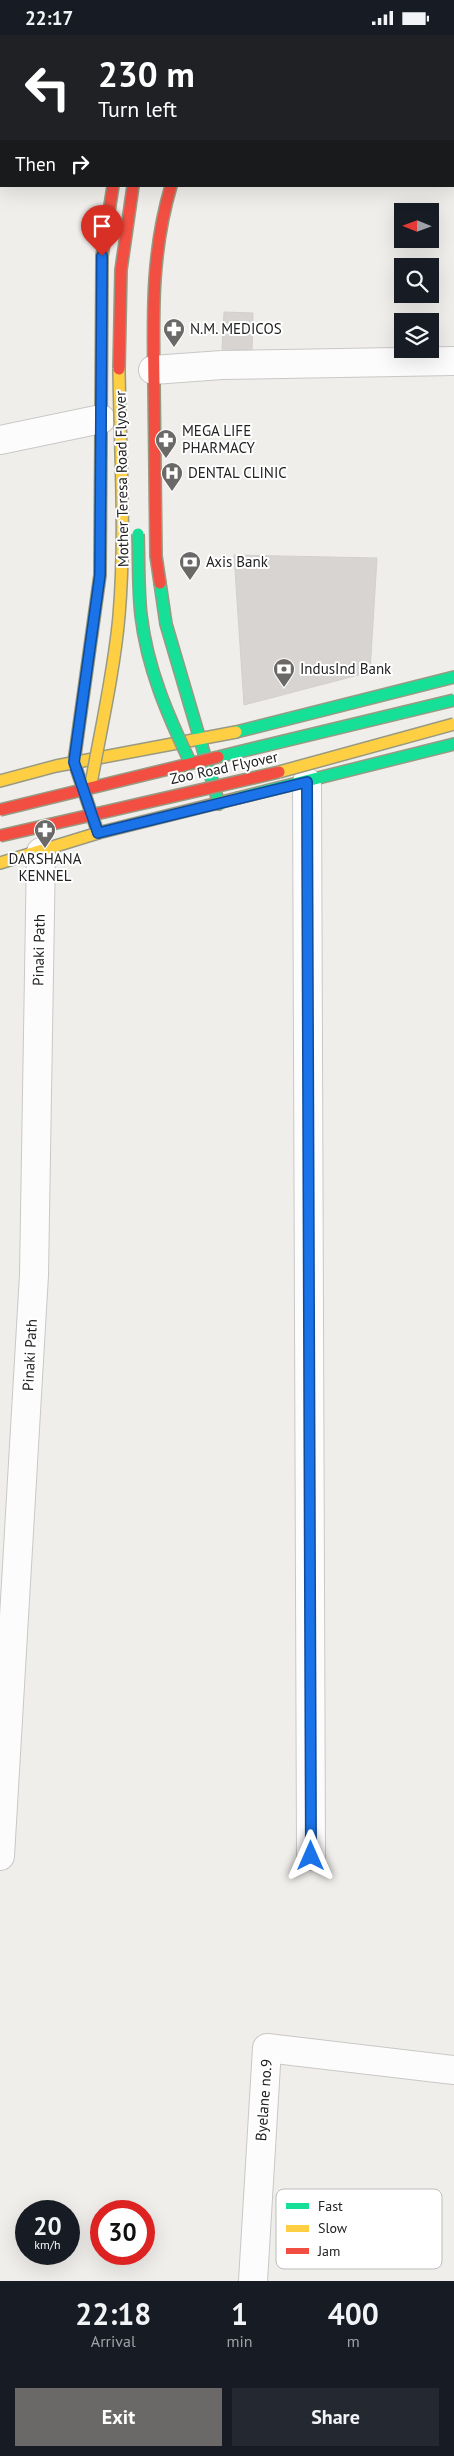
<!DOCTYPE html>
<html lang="en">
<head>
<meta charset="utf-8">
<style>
  body { margin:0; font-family:"PT Sans",sans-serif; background:#242831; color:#f1f3f6; height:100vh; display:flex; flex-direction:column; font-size:19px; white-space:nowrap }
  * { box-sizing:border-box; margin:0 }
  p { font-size:16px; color:#9ea1a6 }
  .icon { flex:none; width:28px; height:28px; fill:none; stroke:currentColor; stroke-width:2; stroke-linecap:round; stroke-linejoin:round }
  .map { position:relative; height:2246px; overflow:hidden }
  .side { display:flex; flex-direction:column; background:#171b24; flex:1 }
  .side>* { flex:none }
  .banner { position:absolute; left:0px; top:0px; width:455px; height:152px; box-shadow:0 5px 20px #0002; background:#202124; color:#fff; overflow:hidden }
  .needle { width:32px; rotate:271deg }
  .controls { position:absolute; left:394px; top:168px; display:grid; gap:10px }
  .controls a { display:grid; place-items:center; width:45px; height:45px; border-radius:0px; background:#171b24; box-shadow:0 5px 20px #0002; font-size:25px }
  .speed { position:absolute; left:15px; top:2165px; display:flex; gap:10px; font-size:25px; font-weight:700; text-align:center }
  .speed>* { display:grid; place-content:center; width:65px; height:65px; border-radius:50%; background:#171b24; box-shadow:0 5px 20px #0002; line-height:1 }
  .speed small { font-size:12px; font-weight:400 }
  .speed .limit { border:8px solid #d22; background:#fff; color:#111 }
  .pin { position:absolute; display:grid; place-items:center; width:42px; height:42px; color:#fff; margin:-51px -21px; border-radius:50% 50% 50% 0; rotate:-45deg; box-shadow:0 0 5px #0007 }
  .pin .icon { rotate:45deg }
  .me { position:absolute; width:55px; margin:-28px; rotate:0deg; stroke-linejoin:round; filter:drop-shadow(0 0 4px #0008) }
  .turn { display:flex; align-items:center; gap:18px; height:105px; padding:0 15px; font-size:22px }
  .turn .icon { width:65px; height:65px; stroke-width:2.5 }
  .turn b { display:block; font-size:35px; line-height:42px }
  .then { display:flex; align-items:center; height:48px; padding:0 15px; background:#0003; gap:10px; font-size:19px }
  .eta { display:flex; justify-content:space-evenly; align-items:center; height:85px; text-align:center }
  .eta b { font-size:30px; font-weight:700; line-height:35px }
  .cta { display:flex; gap:10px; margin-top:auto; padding:10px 15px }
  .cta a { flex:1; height:58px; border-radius:0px; background:#6a6968; color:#fff; font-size:20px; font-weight:700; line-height:58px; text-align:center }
  .cta a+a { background:#242831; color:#f1f3f6 }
  .status { display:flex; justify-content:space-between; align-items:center; height:35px; padding:0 25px; background:#171b24; direction:ltr }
  .status svg { height:14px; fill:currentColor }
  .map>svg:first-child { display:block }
</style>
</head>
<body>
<div class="status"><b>22:17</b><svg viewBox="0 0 49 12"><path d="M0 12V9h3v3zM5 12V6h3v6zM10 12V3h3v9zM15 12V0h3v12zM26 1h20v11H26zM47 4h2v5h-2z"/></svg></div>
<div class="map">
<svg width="454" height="2246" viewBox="0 0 454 2246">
  <rect width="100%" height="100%" fill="#f0eeeb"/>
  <path fill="#d7d4d2" stroke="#d3d0cc" d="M224,277L253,278L252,315L222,314Z
    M234,520L377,523L370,637L244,670Z"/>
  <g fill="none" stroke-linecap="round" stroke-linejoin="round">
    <g stroke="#c9c8c7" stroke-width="30">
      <path id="street" d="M0,33L1,34
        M153,335L222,330L454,326
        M0,405L101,384
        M307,747L311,1821
        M0,1821L34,1240L41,817
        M253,2246L267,2013L454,2035"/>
    </g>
    <g stroke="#999a82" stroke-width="14">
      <path id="fast" d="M173,1L174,0
        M197,1L198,0
        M218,1L219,0
        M241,1L242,0
        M160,548L166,589L219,769
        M236,697L454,642
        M238,763L454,709
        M98,798L74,727L100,540L101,393"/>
    </g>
    <g stroke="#999a82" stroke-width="14">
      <path id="slow" d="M0,746L56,731L236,697
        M0,828L98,798L238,763"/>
    </g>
    <g stroke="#999a82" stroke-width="14">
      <path id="jam" d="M101,393L102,221L113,151
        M160,548L156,521C155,464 155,407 154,350C153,281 151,218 171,151"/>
    </g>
    <use href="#street" stroke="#fdfcfc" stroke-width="28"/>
    <use href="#fast" stroke="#16e098" stroke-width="11"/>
    <use href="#slow" stroke="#ffcf43" stroke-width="11"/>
    <use href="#jam" stroke="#f24e42" stroke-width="11"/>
    <g stroke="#999a82" stroke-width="14" stroke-linecap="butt">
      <path id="fast-bridge" d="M138,499C139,526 138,553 141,580C147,633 168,681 191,729
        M218,722L454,665"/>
    </g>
    <g stroke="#999a82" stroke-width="14" stroke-linecap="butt">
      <path id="slow-bridge" d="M279,737L454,689
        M91,749C101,693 114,637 119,581C126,499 120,416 119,334"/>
    </g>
    <g stroke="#999a82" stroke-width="14" stroke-linecap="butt">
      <path id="jam-bridge" d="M119,334L121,235L133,151
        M0,775L218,722
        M0,801L279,737"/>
    </g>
    <use href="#fast-bridge" stroke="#16e098" stroke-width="11"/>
    <use href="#slow-bridge" stroke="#ffcf43" stroke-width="11"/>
    <use href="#jam-bridge" stroke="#f24e42" stroke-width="11"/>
  </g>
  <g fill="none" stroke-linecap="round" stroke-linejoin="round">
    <g stroke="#114b97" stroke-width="12">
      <path id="route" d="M102,221L100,540L74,727L98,798L307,747L311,1821"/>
    </g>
    <use href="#route" stroke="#1a73e8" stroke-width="9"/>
  </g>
  <defs>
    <g id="pharmacy-pin" transform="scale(1.125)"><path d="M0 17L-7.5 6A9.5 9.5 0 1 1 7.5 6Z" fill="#6a6968" stroke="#fff"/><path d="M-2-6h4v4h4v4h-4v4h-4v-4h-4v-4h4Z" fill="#fff"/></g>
    <g id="hospital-pin" transform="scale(1.125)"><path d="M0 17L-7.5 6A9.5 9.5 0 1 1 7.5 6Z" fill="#6a6968" stroke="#fff"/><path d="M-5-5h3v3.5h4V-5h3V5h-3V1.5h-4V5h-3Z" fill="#fff"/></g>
    <g id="bank-pin" transform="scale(1.125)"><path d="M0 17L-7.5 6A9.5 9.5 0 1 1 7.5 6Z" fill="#6a6968" stroke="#fff"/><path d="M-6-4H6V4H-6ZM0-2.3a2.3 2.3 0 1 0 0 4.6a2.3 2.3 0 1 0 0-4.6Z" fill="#fff"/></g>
  </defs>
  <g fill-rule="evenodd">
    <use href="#pharmacy-pin" x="174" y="294"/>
    <use href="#pharmacy-pin" x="166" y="405"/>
    <use href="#hospital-pin" x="172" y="438"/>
    <use href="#bank-pin" x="190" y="527"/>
    <use href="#bank-pin" x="284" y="634"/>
    <use href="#pharmacy-pin" x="45" y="795"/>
  </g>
  <g text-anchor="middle" stroke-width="4" stroke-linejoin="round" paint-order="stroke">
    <g font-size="15" fill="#222" stroke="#fff" text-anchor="start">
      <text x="190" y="299">N.M. MEDICOS</text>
      <text x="182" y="401">MEGA LIFE<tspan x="182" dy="17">PHARMACY</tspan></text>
      <text x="188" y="443">DENTAL CLINIC</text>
      <text x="206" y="532">Axis Bank</text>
      <text x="300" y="639">IndusInd Bank</text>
      <text x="45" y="829" text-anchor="middle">DARSHANA<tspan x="45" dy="17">KENNEL</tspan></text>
    </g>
    <g font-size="15" fill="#222" stroke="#fff">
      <text transform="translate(122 444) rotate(-91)" y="5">Mother Teresa Road Flyover</text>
      <text transform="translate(224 733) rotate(-12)" y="5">Zoo Road Flyover</text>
      <text transform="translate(39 915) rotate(-89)" y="5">Pinaki Path</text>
      <text transform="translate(30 1320) rotate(-87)" y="5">Pinaki Path</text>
      <text transform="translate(264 2065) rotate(-86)" y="5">Byelane no.9</text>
    </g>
  </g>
  <rect x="276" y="2154" width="166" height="80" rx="8" fill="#fff" stroke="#bdbdbd" stroke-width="1"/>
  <rect x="286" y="2168" width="23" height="6" fill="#16e098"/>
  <rect x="286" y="2190" width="23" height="7" fill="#ffcf43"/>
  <rect x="286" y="2213" width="23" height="6" fill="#f24e42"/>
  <g font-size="14" fill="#222">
    <text x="318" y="2176">Fast</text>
    <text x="318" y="2198">Slow</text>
    <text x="318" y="2221">Jam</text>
  </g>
</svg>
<div class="controls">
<a><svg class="needle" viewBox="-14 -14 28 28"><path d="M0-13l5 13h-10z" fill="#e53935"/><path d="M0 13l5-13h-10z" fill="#9ea1a6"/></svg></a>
<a><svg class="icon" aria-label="search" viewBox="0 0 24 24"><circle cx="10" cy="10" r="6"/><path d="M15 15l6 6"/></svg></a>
<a><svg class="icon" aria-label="layers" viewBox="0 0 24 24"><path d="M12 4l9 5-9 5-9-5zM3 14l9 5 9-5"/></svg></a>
</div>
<div class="speed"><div>20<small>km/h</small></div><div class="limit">30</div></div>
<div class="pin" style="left:102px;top:221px;background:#d93025"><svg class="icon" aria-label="arrive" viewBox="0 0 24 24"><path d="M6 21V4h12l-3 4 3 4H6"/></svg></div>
<svg class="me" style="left:311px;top:1821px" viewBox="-20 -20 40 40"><path d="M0-17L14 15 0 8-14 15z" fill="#1a73e8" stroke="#fff" stroke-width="4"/></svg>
<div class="banner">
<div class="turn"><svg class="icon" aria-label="left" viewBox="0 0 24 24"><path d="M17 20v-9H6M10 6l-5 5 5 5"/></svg><div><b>230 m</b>Turn left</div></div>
<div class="then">Then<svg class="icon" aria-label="right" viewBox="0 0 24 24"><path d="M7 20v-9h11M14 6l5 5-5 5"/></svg></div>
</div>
</div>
<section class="side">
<div class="eta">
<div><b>22:18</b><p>Arrival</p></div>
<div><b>1</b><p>min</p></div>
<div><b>400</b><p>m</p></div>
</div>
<div class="cta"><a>Exit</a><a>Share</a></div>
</section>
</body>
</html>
